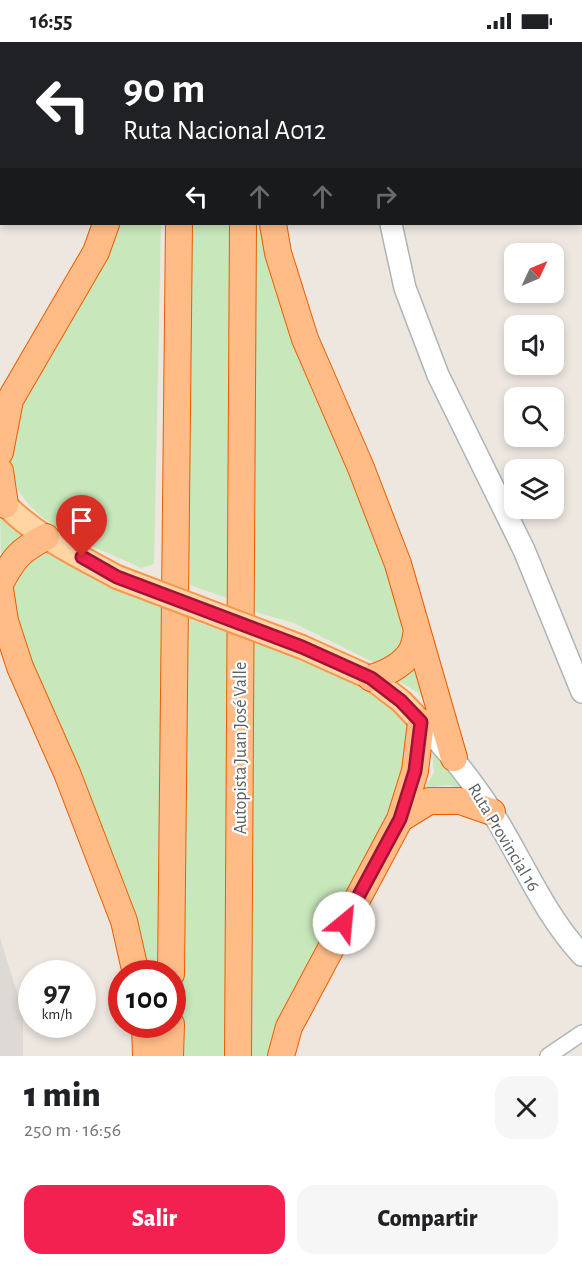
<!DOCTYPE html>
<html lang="es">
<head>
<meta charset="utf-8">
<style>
  body { margin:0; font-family:"Alegreya Sans",sans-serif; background:#f6f6f6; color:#202124; height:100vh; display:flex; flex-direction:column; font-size:22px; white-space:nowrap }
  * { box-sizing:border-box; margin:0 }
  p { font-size:20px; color:#757577 }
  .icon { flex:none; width:33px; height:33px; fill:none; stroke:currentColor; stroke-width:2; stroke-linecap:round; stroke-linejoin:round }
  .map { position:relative; height:1014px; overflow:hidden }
  .side { display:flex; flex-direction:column; background:#fff; flex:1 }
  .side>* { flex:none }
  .hud { position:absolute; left:0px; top:0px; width:582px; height:183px; box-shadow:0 3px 9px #0003; background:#202124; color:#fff; overflow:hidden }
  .needle { width:39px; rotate:46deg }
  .fabs { position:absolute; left:504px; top:201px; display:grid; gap:12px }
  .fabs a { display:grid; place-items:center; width:60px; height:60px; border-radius:12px; background:#fff; box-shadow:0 3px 9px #0003; font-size:30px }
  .speed { position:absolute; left:18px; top:918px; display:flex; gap:12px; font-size:30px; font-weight:700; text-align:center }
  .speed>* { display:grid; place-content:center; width:78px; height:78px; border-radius:50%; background:#fff; box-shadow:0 3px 9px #0003; line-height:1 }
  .speed small { font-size:15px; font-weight:400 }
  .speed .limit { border:9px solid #d22; background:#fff; color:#111 }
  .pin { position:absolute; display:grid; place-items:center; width:51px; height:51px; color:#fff; margin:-62px -26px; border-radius:50% 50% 50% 0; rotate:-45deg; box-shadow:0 0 6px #0007 }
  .pin .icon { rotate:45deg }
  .me { position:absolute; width:66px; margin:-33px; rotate:28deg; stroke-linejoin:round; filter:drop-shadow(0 0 4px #0008) }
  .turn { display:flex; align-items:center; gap:21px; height:126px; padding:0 24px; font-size:27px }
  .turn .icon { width:78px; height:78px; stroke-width:2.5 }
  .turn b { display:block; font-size:42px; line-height:51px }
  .lanes { display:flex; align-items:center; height:57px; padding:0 24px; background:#0003; justify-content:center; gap:30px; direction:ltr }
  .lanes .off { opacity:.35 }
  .round { display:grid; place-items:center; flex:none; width:63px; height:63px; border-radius:18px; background:#f6f6f6 }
  .head { display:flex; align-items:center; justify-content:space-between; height:102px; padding:0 24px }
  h1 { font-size:36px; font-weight:800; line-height:45px }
  .cta { display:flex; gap:12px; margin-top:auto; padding:12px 24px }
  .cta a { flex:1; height:69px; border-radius:18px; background:#f22150; color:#fff; font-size:24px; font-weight:800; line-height:69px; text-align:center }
  .cta a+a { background:#f6f6f6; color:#202124 }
  .status { display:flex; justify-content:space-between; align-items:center; height:42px; padding:0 30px; background:#fff; direction:ltr }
  .status svg { height:16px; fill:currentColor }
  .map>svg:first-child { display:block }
</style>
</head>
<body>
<div class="status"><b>16:55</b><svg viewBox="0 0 49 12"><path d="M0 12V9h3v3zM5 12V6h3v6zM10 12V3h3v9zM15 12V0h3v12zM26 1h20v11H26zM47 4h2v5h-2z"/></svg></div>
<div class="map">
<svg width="582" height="1014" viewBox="0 0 582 1014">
  <rect width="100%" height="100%" fill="#ede7e0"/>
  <path fill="#ddd9d5" d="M0,896L23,970V1014H0Z"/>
  <path fill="#c8e7bb" d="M114,182H161L154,522L141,526C94,503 22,484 10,425C7,407 14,387 18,370Z
    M187,182H234L233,558L184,541Z
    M255,182H266L353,424L406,580C403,602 400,617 375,621L294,581L252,569Z
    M0,469L28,490L1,516Z
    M46,507L162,558L160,931H145L21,598L10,552L22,523Z
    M185,576L229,591L226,1014H181Z
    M253,597C302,617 359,633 399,668C404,673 408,681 412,687L402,749L274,1014H246Z
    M417,619L429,662L417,650L398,639L406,634Z
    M432,710L450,721L466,747L448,743L424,746L434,731Z"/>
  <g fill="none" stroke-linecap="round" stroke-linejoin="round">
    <g stroke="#b1b6b9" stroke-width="18">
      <path id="street" d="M548,1014L582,991"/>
    </g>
    <g stroke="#adb4b7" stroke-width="24">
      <path id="secondary" d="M382,0V2
        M21,2L23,0
        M0,23L2,21
        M391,182L405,246L438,333L524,508L582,650
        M421,680C447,708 471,737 492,770C522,817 543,871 582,913"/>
    </g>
    <g stroke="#f9964e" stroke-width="26">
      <path id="primary" d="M0,456C27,490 79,514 117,535
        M302,605L371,636L401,659L421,680"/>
    </g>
    <g stroke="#ee5c00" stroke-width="28">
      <path id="highway" d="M251,0V2
        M159,2L160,0
        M181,2V0
        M273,182L278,211L305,297L361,426L398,522L454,716
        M0,410L10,358L96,210L106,182
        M0,429L5,463
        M0,542C13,517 20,508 46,495
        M0,547L5,579L20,625L67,731L124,879L136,932
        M371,636C387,631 404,623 412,608C415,602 416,594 417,588
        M400,777L429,759H460L492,770
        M171,932L179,182
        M145,982L146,1014
        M170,1014L171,982
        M238,1014L243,182
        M281,1014L289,985L400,777L415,729L421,680"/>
    </g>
    <use href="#street" stroke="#fff" stroke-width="15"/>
    <use href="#secondary" stroke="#fff" stroke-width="21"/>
    <use href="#primary" stroke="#ffd5a4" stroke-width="22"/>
    <use href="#highway" stroke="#ffbc86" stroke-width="26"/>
    <g stroke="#f9964e" stroke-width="26" stroke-linecap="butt">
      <path id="primary-bridge" d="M117,535L302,605"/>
    </g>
    <use href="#primary-bridge" stroke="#ffd5a4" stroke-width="22"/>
  </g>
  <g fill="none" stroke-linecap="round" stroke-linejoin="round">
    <g stroke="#9d1534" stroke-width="15">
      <path id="route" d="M82,515L117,535L302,605L371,636L401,659L421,680L415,729L400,777L344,881"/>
    </g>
    <use href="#route" stroke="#f22150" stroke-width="10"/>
  </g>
  <g text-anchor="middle" stroke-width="4.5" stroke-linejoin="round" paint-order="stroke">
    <g font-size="18" fill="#596062" stroke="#fff">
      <text transform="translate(240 706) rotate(-90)" y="6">Autopista Juan José Valle</text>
      <text transform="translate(504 795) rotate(59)" y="6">Ruta Provincial 16</text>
    </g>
  </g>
</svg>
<div class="fabs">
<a><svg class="needle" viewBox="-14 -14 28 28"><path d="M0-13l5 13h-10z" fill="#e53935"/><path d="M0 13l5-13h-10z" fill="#757577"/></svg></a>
<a><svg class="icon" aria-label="sound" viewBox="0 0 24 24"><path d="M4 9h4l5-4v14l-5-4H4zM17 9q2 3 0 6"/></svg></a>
<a><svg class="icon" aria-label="search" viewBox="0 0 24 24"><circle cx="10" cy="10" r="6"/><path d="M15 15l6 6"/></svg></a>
<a><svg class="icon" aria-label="layers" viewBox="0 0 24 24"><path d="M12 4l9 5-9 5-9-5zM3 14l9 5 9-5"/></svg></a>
</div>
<div class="speed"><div>97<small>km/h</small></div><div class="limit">100</div></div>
<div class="pin" style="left:82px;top:515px;background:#d93025"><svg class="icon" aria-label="arrive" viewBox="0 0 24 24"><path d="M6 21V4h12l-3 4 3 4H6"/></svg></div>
<svg class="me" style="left:344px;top:881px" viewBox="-20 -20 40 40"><circle r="19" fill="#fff"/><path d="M0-13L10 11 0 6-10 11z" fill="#f22150"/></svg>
<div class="hud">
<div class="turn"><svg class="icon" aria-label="left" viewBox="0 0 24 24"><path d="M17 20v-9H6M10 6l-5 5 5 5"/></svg><div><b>90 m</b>Ruta Nacional A012</div></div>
<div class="lanes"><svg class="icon" aria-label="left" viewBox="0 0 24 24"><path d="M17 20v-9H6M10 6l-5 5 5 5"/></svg><svg class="icon off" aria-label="ahead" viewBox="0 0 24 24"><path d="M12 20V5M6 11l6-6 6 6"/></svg><svg class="icon off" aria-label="ahead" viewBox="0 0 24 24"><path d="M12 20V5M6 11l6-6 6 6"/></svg><svg class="icon off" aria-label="right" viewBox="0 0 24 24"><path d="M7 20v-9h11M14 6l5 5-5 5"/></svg></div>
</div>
</div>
<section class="side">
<div class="head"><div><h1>1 min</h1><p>250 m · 16:56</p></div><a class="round"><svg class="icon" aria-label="close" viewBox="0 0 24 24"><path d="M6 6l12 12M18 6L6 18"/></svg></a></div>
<div class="cta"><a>Salir</a><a>Compartir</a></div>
</section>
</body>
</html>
